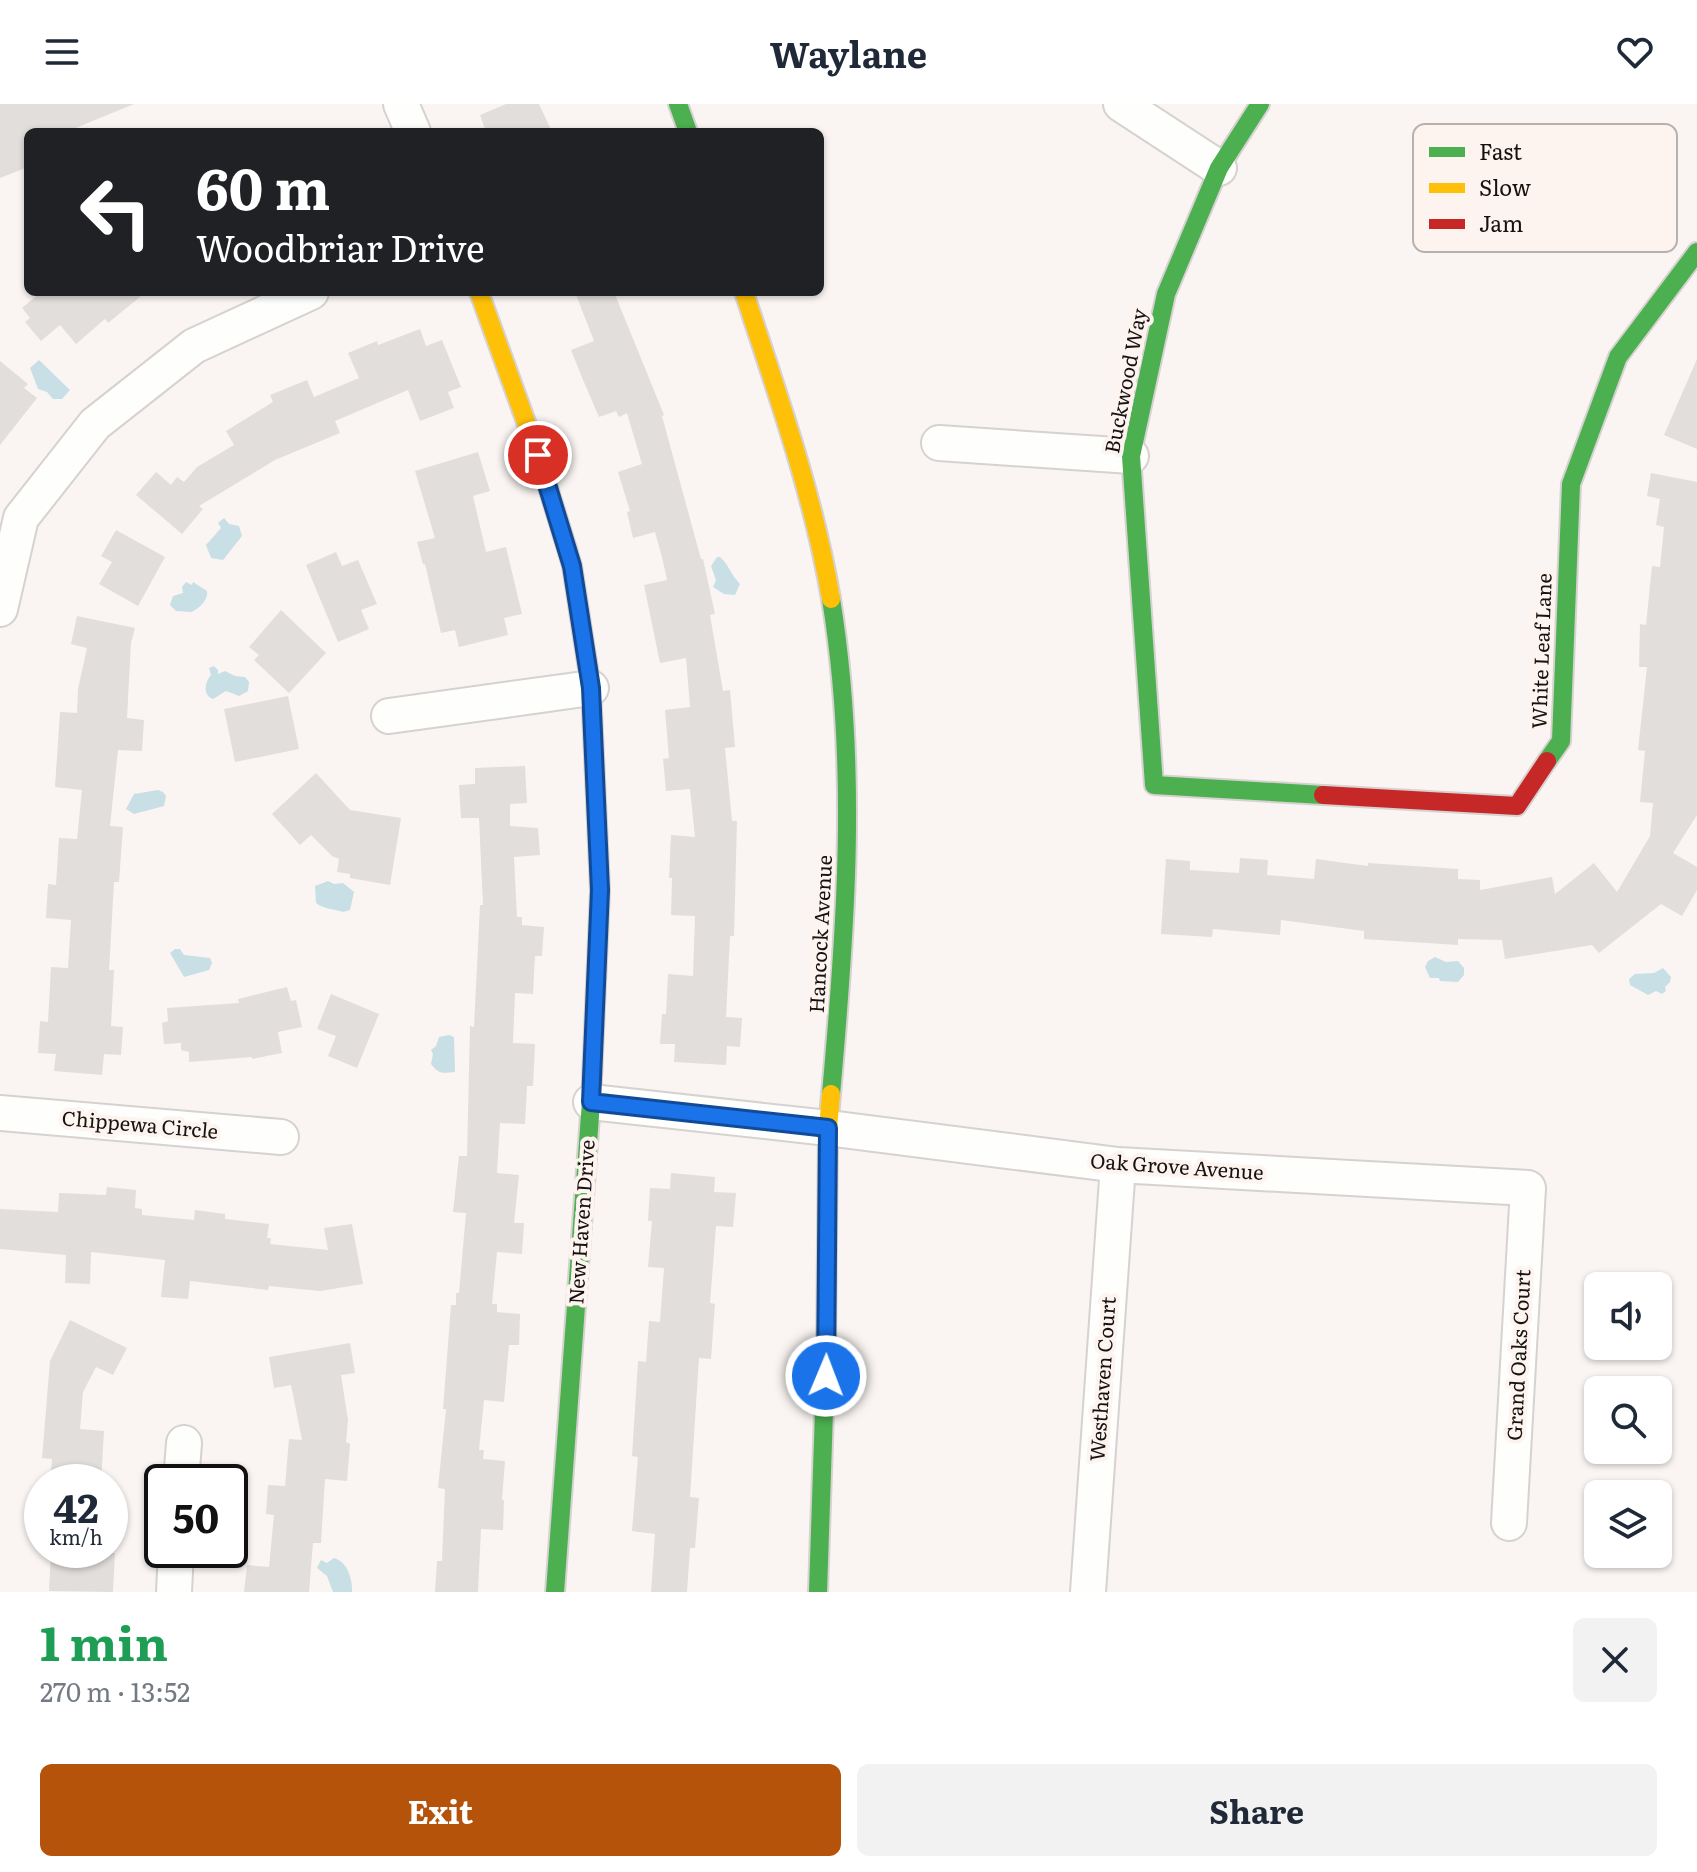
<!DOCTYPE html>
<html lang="en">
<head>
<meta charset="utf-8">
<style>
  body { margin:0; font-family:Literata,serif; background:#f2f2f3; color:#1f2937; height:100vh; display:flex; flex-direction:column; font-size:30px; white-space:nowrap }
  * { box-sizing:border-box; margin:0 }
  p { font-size:26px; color:#747a83 }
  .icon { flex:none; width:44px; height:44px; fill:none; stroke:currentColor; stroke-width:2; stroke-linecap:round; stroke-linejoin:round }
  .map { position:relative; height:1488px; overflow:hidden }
  .side { display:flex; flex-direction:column; background:#fff; flex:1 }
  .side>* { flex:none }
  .guide { position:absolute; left:24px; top:24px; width:800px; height:168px; border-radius:12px; box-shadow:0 2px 6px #0004; background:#202124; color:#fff; overflow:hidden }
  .buttons { position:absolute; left:1584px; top:1168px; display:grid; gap:16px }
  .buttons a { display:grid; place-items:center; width:88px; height:88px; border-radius:12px; background:#fff; box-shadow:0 2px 6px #0004; font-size:40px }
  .speed { position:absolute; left:24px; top:1360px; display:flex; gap:16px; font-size:40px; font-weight:700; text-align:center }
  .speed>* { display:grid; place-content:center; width:104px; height:104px; border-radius:50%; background:#fff; box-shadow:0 2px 6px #0004; line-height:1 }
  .speed small { font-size:20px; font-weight:400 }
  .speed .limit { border:4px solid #111; border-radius:12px; background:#fff; color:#111 }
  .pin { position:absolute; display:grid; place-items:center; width:68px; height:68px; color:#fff; margin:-34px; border:4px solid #fff; border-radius:50%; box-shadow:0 2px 8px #0007 }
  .me { position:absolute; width:88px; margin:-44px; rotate:1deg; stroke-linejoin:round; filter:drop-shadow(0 0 6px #0008) }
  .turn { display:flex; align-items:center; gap:28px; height:168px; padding:0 40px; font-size:36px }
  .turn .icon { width:104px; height:104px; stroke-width:2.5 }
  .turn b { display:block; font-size:56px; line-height:68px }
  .round { display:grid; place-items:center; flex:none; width:84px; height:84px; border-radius:12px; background:#f2f2f3 }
  .summary { display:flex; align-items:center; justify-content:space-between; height:136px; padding:0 40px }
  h1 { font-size:48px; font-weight:700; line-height:60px; color:#1e9e55 }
  .action { display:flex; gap:16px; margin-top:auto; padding:16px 40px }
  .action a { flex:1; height:92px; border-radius:12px; background:#b45309; color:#fff; font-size:32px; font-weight:700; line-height:92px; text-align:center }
  .action a+a { background:#f2f2f3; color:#1f2937 }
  header { display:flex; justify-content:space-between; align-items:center; height:104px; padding:0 40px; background:#fff; font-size:36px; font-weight:700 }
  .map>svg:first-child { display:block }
</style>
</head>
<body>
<header><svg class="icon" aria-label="menu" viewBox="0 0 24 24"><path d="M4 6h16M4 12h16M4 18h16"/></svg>Waylane<svg class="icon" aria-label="heart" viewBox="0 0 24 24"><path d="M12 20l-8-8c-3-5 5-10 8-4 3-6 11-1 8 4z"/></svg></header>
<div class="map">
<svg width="1697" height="1488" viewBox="0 0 1697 1488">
  <rect width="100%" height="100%" fill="#faf5f2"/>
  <path fill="#c7dfe5" d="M39,256L70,286L62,295H53L47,288L38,285L30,264Z
    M224,414L229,420L239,422L242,432L223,456L211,454L206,441L221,424L218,419Z
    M717,453H720C729,461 731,471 740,480L735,491L724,490L713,483L716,476L711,462Z
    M186,478L192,481L193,478L207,487C209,495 199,505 191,508L176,507L170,501L173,492L183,489L182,483Z
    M214,562L218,566V570L225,567L235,572L245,573L249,578L248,587L239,592L226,587L213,595C202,591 205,578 211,571L209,564Z
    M158,686L163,688L166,692L164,702L134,710L126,705L134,690Z
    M328,777L334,780L343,779L354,788L350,806L343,808C335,805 323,805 316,799L315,782Z
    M175,845H180L184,851L210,854L212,859L209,866L184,873L170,849Z
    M1435,853L1446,858L1458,857L1464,864V871L1458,878L1440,877L1439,874H1430L1425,863L1428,857Z
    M1663,864L1671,873L1670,878L1665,883L1666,887L1662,890L1656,887L1648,891L1630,881L1629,875L1635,870L1654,869Z
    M449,931L454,933L455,968C442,969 440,971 431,960L433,950L431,946L436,942L439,933Z
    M334,1454C347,1457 353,1476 352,1488H333L327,1472L317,1464L321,1456L327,1459Z"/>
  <path fill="#e2dedb" d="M0,0H134L66,28H28V63L0,74Z
    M506,0H539L552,28H486L480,11Z
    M41,188H146L108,219L105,215L76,240L60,221L41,237L25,218L30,214L22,204Z
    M575,188H614L664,311L662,312L701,455H703L715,510L710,511L723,587L730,586L735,643L725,644L732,717H737L734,832H730L726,913L742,914L740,943L727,942L726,961L674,958L675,940H660L662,910H666L668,870L693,872L695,812L671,811L672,774H669L671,731L695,733L690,685L666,687L663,655L669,654L665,606L690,603L686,554L660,559L644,481L667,476L662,453L655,428L633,434L627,408L630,407L618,368L642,360L627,309L619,313L616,307L599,313L583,276L571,246L594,237Z
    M420,225L426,242L442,236L461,283L448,288L454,304L420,317L408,286L335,317L340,329L275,356L199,402L203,405L182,430L136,391L156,368L171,381L177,373L184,378L197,363L234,341L226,327L273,298L270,291L307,276L314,293L359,274L348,249L377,237L378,241Z
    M1697,255V345L1664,331Z
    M0,257L28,280L24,284L37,294L0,341Z
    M478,348L490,387L473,392L486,448L506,443L522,510L504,514L508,531L459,543L455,526L441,529L425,460H423L417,438L435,434L415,367Z
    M1651,369L1697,378V711L1673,749L1697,763V786L1682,812L1661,800L1599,849L1592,841L1505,855L1502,836L1458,835V841L1364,835V827L1281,816L1280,831L1213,825L1212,833L1161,830L1166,755L1190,757V766L1239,769L1240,754L1268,756L1267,771L1314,775L1316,755L1368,762V759L1458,765V775L1480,776V786L1552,773L1555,790L1594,759L1617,788L1650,732L1653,699L1640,698L1645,647L1638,646L1647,563H1639L1640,520L1646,521L1652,462L1660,463L1664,423L1656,421L1660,395L1647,392Z
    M116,426L165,453L138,502L99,480L112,458L101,452Z
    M336,448L342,462L358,456L377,500L361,506L369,525L338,538L306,461Z
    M281,506L326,549L289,589L254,556L259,551L249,543Z
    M77,512L135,524L131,539L127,614L144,616L142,647L118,646L110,722L123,723L119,778H114L109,866H114L111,922L123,923L121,951L104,950L102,971L54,967L56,950L38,949L40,917L48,918L51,863L68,864L71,816L46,814L48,780L56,781L59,734L77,735L82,686L55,683L60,608L77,609L78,585L87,544L71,540Z
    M288,592L299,645L235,658L224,605Z
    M525,662L527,699L510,700V722L538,724L540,751L514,753L517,813H522V821L544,823L542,852H535L533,890L515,889L513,939L535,940L533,982H527L525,1020L500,1019L497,1069L519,1071L514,1119H524L522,1150L497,1148L492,1200H497V1208L520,1210L519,1241H509L504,1298L484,1296L479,1346H484L483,1355L505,1357L502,1396H504L503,1426L481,1425L478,1488H435L437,1457H442L445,1385L438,1384L446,1305H443L451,1201H456V1189H459L466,1109L453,1108L459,1052H467L470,922L474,923L480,801H483L479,714H461L459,681L475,680V664Z
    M316,669L350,706L401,714L390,781L350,774V770L337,768L339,755L332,752L311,731L300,741L272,710Z
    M287,883L291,897L296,896L302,923L278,928L282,949L252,955V953L189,958V948L181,946V939L164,940L162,919L168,917L167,904L239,899L238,895Z
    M331,890L379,910L357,964L328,952L336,932L317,925Z
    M671,1069L715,1073L714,1088L736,1089L733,1123L716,1122L710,1199L715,1200L711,1255L699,1254L690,1393L699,1394L695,1444H690L687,1488H651L655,1430L632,1427L638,1353L632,1352L638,1257L646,1258L649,1217L660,1218L664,1164L648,1163L652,1117H648L650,1084L670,1085Z
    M107,1083L136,1086L135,1104L142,1105V1111L194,1116L195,1106L225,1110V1115L269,1120L267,1134H271L270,1140L328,1146L324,1124L352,1120L363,1180L320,1187L269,1182L268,1186L190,1177L188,1195L161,1193L165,1156L91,1148L90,1180L65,1179L66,1151L0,1145V1105L58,1108L59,1089L106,1091Z
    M70,1216L127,1244L113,1271L96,1263L83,1288L80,1325L104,1327L101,1378H50L52,1355L42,1354L50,1257Z
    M350,1239L355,1269L341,1271L348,1316L346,1338L350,1340L347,1377L325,1375L321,1439H313L309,1488H244L247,1461L269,1463L274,1411L266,1410L268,1381L285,1382L289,1335L302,1336L291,1281L274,1284L269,1253Z
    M51,1446H108V1449H115L113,1488L49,1487Z"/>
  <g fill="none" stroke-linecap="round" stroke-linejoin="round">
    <g stroke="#d6d2d0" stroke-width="38">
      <path id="street" d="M401,0L413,28
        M1121,0L1219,64
        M939,339L1131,352
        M0,505L21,414L95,320L194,242L311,188
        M389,612L591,584
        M591,998L828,1024L1118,1061L1528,1084L1509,1419
        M0,1009L281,1033
        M181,1378L184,1339
        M174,1488L176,1446
        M1088,1488L1118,1061"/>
    </g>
    <g stroke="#d6d2d0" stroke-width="22">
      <path id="fast" d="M678,0L688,28
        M1260,0L1219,64L1166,190L1131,352L1154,681L1323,691
        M831,495C858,659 846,825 831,990
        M1547,657L1561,637L1571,380L1618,253L1697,148
        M555,1488L591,998L600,786L591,584L572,462L567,445
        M818,1488L826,1247"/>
    </g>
    <g stroke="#d6d2d0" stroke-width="22">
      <path id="slow" d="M479,188L538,351L567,445
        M744,188C777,289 813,389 831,495
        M826,1247L828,1024L831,990"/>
    </g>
    <g stroke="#d6d2d0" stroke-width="22">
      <path id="jam" d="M1323,691L1517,702L1547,657"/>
    </g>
    <use href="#street" stroke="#fefefd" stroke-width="34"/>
    <use href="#fast" stroke="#4caf50" stroke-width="18"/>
    <use href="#slow" stroke="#ffc107" stroke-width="18"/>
    <use href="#jam" stroke="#c62828" stroke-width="18"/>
  </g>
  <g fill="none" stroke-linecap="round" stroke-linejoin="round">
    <g stroke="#114b97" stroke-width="20">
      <path id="route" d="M538,351L572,462L591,584L600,786L591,998L828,1024L826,1272"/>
    </g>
    <use href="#route" stroke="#1a73e8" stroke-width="14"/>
  </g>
  <g text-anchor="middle" stroke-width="8" stroke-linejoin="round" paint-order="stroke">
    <g font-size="20" fill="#161210" stroke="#fef4ef">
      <text transform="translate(1126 277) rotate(-79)" y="7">Buckwood Way</text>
      <text transform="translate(1542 547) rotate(-88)" y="7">White Leaf Lane</text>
      <text transform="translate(821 830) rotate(-87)" y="7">Hancock Avenue</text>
      <text transform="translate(140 1021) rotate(5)" y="7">Chippewa Circle</text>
      <text transform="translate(1177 1063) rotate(4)" y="7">Oak Grove Avenue</text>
      <text transform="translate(582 1118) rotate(-86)" y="7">New Haven Drive</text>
      <text transform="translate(1519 1251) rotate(-87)" y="7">Grand Oaks Court</text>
      <text transform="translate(1103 1275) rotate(-86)" y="7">Westhaven Court</text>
    </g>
  </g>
  <rect x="1413" y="20" width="264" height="128" rx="12" fill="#fef4ef" stroke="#b8b0ac" stroke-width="2"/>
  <rect x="1429" y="43" width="36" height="10" fill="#4caf50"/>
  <rect x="1429" y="79" width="36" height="10" fill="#ffc107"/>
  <rect x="1429" y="115" width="36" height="10" fill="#c62828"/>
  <g font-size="22" fill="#161210">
    <text x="1479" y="56">Fast</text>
    <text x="1479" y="92">Slow</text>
    <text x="1479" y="128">Jam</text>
  </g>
</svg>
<div class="buttons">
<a><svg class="icon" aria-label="sound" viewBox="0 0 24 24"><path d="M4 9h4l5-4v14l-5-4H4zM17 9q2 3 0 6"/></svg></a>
<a><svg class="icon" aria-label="search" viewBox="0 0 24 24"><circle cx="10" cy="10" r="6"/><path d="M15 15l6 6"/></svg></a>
<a><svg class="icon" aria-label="layers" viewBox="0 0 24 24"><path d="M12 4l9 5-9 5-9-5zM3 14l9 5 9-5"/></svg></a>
</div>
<div class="speed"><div>42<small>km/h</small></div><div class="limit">50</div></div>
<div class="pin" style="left:538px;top:351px;background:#d93025"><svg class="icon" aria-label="arrive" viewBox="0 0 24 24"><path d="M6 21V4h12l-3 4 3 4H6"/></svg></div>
<svg class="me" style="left:826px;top:1272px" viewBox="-20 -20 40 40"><circle r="17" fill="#1a73e8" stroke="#fff" stroke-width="3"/><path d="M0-11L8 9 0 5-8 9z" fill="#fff"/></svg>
<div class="guide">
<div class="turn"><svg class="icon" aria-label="left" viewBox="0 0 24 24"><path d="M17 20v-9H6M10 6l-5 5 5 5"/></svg><div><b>60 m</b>Woodbriar Drive</div></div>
</div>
</div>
<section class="side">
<div class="summary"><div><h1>1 min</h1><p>270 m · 13:52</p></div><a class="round"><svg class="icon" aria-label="close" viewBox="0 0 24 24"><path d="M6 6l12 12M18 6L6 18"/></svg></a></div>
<div class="action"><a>Exit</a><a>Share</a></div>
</section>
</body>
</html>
